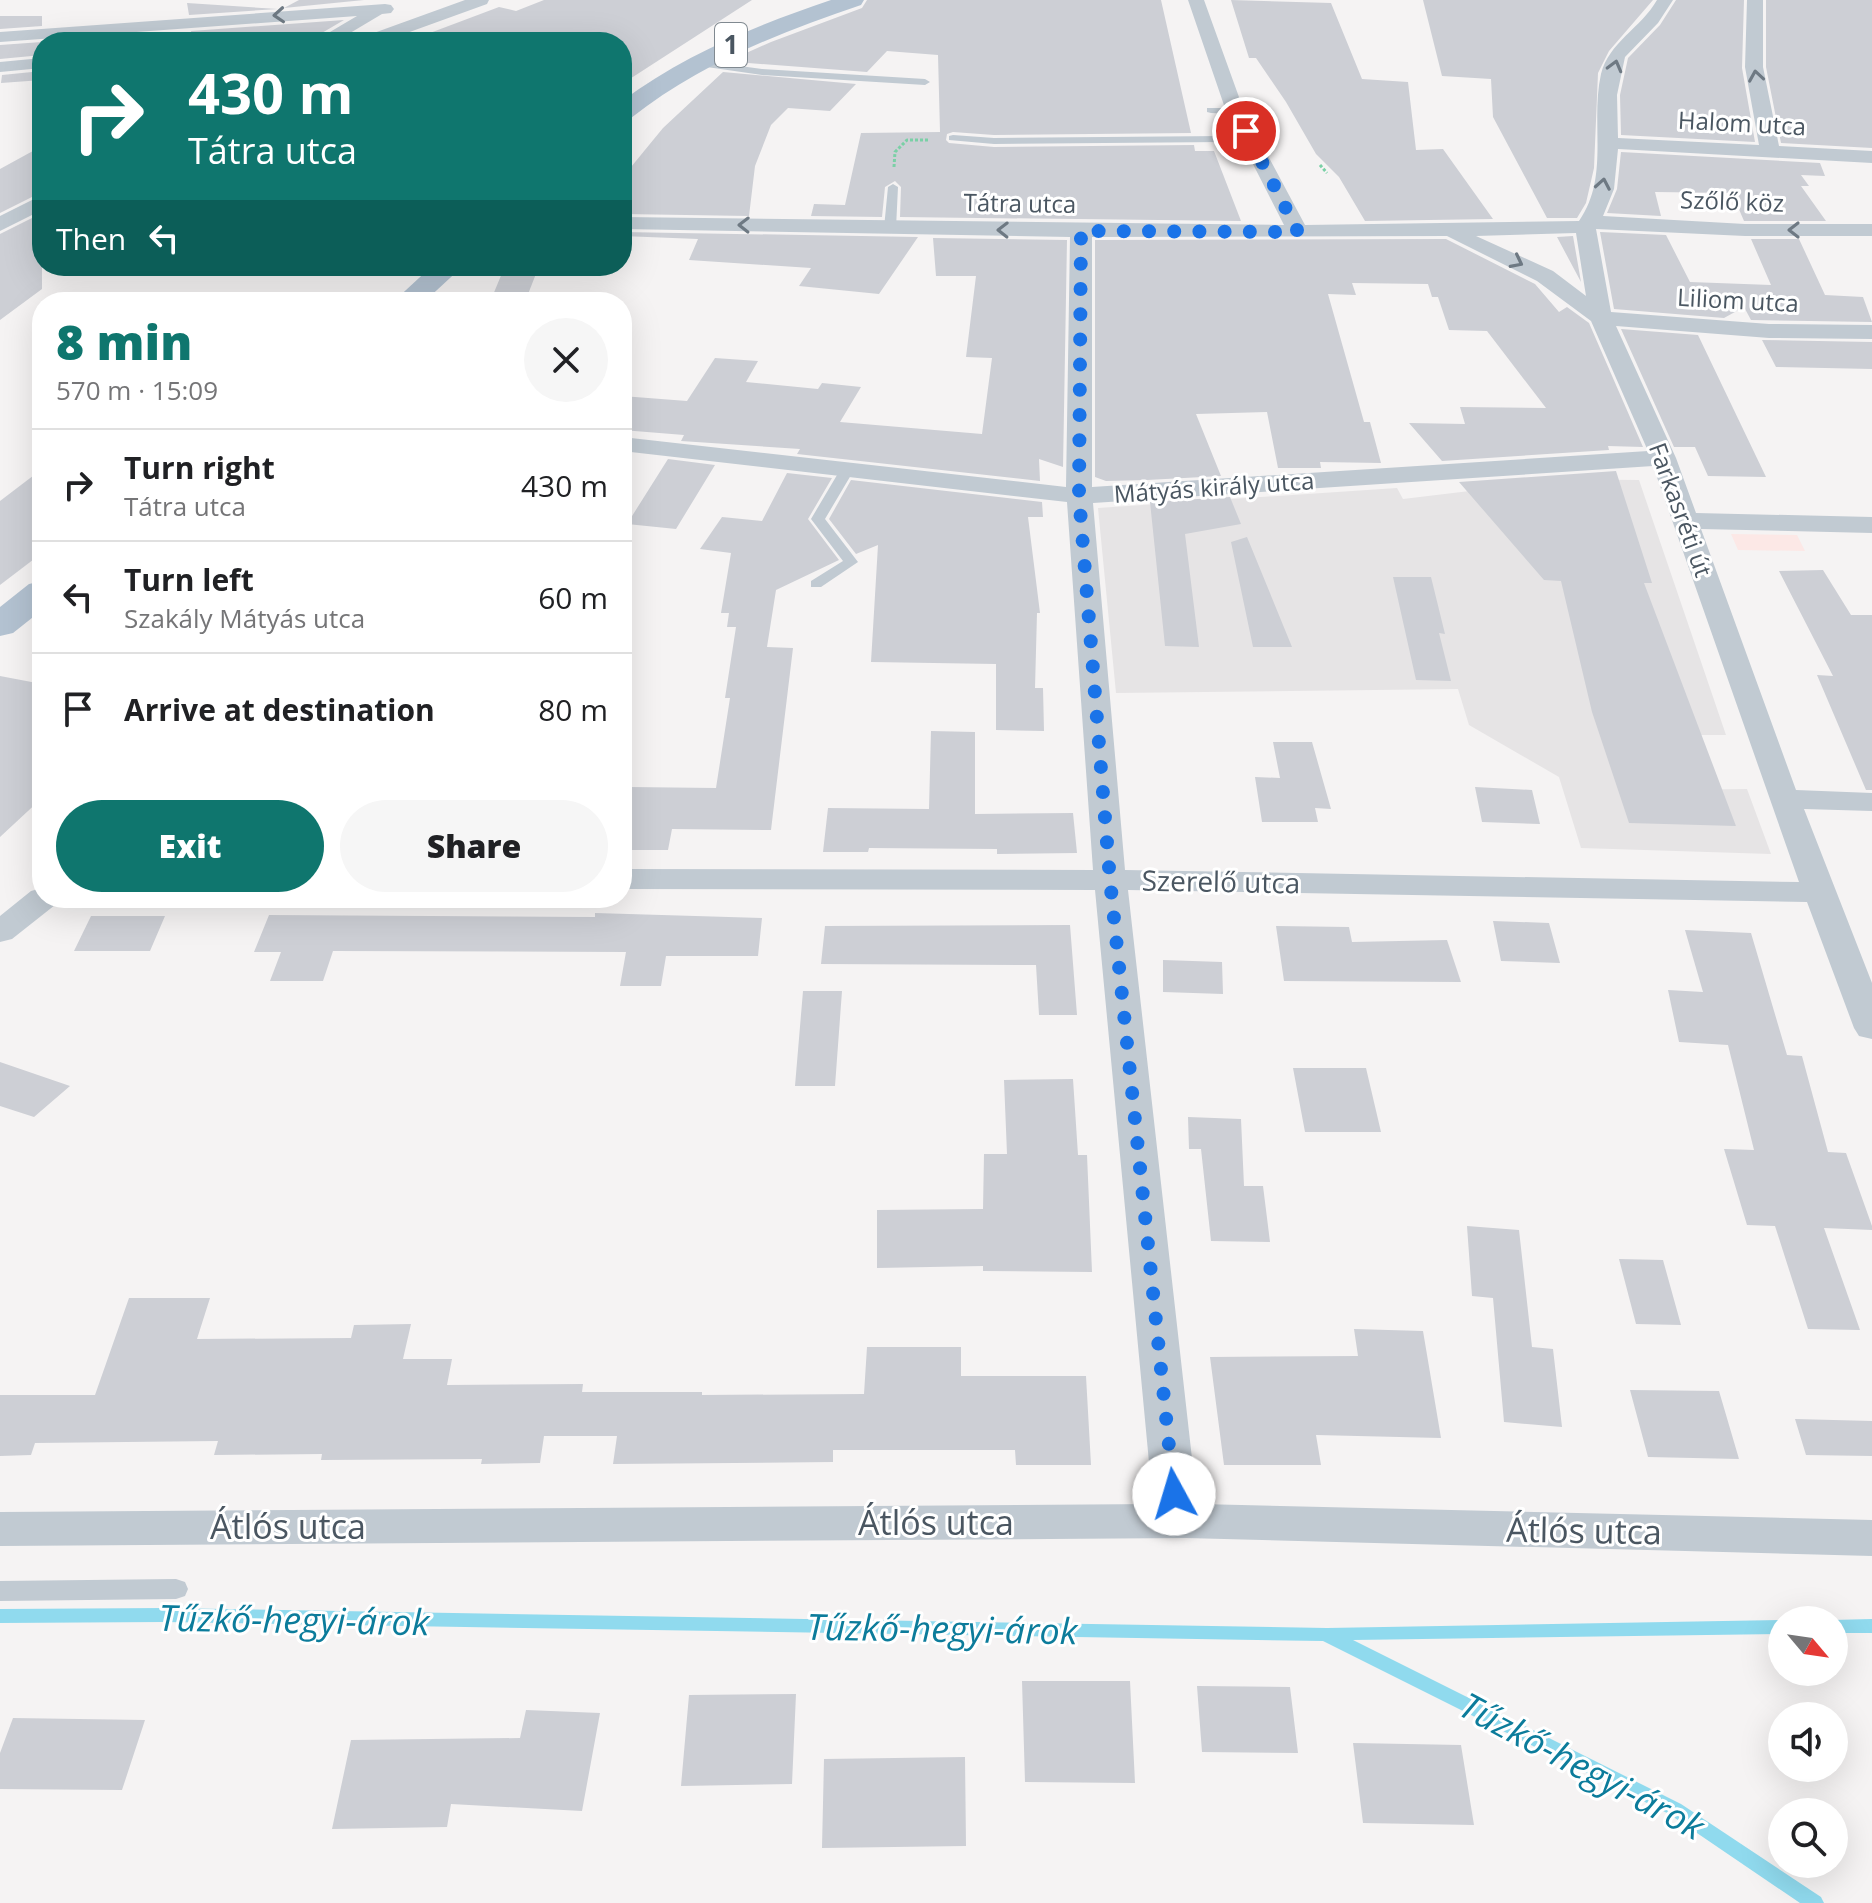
<!DOCTYPE html>
<html lang="en">
<head>
<meta charset="utf-8">
<style>
  body { margin:0; font-family:"Open Sans",sans-serif; background:#f6f6f6; color:#202124; height:100vh; display:flex; flex-direction:column; font-size:30px; white-space:nowrap }
  * { box-sizing:border-box; margin:0 }
  p { font-size:26px; color:#757577 }
  .icon { flex:none; width:44px; height:44px; fill:none; stroke:currentColor; stroke-width:2; stroke-linecap:round; stroke-linejoin:round }
  .map { position:relative; flex:1; overflow:hidden }
  .drawer { position:absolute; left:32px; top:292px; width:600px; height:616px; display:flex; flex-direction:column; background:#fff; border-radius:32px; box-shadow:0 8px 32px #0002 }
  .drawer>* { flex:none }
  .hud { position:absolute; left:32px; top:32px; width:600px; height:244px; border-radius:32px; box-shadow:0 8px 32px #0002; background:#0f766e; color:#fff; overflow:hidden }
  .needle { width:52px; rotate:119deg }
  .controls { position:absolute; left:1768px; top:1606px; display:grid; gap:16px }
  .controls a { display:grid; place-items:center; width:80px; height:80px; border-radius:50%; background:#fff; box-shadow:0 8px 32px #0002; font-size:40px }
  .pin { position:absolute; display:grid; place-items:center; width:68px; height:68px; color:#fff; margin:-34px; border:4px solid #fff; border-radius:50%; box-shadow:0 2px 8px #0007 }
  .me { position:absolute; width:88px; margin:-44px; rotate:354deg; stroke-linejoin:round; filter:drop-shadow(0 0 6px #0008) }
  .turn { display:flex; align-items:center; gap:28px; height:168px; padding:0 24px; font-size:36px }
  .turn .icon { width:104px; height:104px; stroke-width:2.5 }
  .turn b { display:block; font-size:56px; line-height:68px }
  .then { display:flex; align-items:center; height:76px; padding:0 24px; background:#0003; gap:16px; font-size:30px }
  .round { display:grid; place-items:center; flex:none; width:84px; height:84px; border-radius:42px; background:#f6f6f6 }
  .head { display:flex; align-items:center; justify-content:space-between; height:136px; padding:0 24px }
  h1 { font-size:48px; font-weight:800; line-height:60px; color:#0f766e }
  .primary-button { display:flex; gap:16px; margin-top:auto; padding:16px 24px }
  .primary-button a { flex:1; height:92px; border-radius:48px; background:#0f766e; color:#fff; font-size:32px; font-weight:800; line-height:92px; text-align:center }
  .primary-button a+a { background:#f6f6f6; color:#202124 }
  ul { padding:0; list-style:none }
  li { display:flex; align-items:center; gap:24px; height:112px; padding:0 24px; border-top:2px solid #e0e0e0 }
  li div { flex:1 }
  li b { display:block; font-size:30px }
  li em { font-style:normal }
  .map>svg:first-child { display:block }
</style>
</head>
<body>
<div class="map">
<svg width="1872" height="1903" viewBox="0 0 1872 1903">
  <rect width="100%" height="100%" fill="#f5f3f3"/>
  <path fill="#e6e4e5" d="M1528,479L1639,480L1726,735H1641L1664,790L1747,789L1771,854L1581,848L1559,777L1469,725L1458,689L1116,693L1098,508L1397,488L1403,499L1529,484Z"/>
  <path fill="#fce8e6" d="M1731,534L1797,535L1805,551L1738,550Z"/>
  <g fill="none" stroke-linecap="round" stroke-linejoin="round">
    <path fill="#90daee" fill-rule="evenodd" d="M164,1608L1327,1628L1782,1620V1634L1353,1640L1681,1804L1821,1897L1824,1903H1800L1669,1814L1323,1641L164,1622L0,1623V1609Z
      M1872,1619V1633H1834V1620H1832Z"/>
  </g>
  <path fill="#cdcfd5" d="M299,0H364L284,8Z
    M544,0H752L622,84V42H415L414,39L499,7L516,11Z
    M867,0H1161L1191,133L994,135L953,132L947,134L946,140L949,143L994,147L1194,145L1195,151H1214L1241,221L900,217L901,187L895,181L885,187L882,217L811,216L814,204L845,205L861,133L940,132L938,55L887,51L867,72L735,62L744,54L771,42L862,8Z
    M1231,0L1331,3L1362,79L1408,82L1416,150L1443,149L1493,219L1365,221L1339,177L1316,154L1286,102L1256,58H1249Z
    M1423,0H1653L1609,51L1598,73L1594,168L1586,203L1577,218H1547L1493,117L1491,79L1442,76Z
    M1676,0H1744L1742,68L1755,142L1621,135L1620,95L1628,58L1660,25Z
    M1766,0H1872V148L1781,143L1766,67Z
    M187,3L278,9L189,15Z
    M0,16H42V26L0,29Z
    M344,20L315,37L260,42H193L191,31Z
    M42,42V55L0,59V45Z
    M42,71V80L1,83L2,75Z
    M723,72L856,84L830,111L788,108L771,125L755,166L749,216L622,214V178L663,128Z
    M42,146V192L0,213V169Z
    M1621,152L1820,163L1825,176L1801,175L1809,186H1801L1826,221H1744L1732,193L1655,192L1661,216L1607,213L1617,189Z
    M42,213V289L0,320V234Z
    M622,232L918,237L879,294L799,286L811,268L689,260L698,239L622,236Z
    M1600,232L1666,235L1690,282L1771,285L1751,239H1799L1825,295L1863,297L1872,322L1751,320L1744,307L1724,318L1614,309Z
    M1573,236L1581,282L1557,237Z
    M933,238L1067,240L1063,467L1039,459L1040,481L797,454L800,449L681,441L684,435L622,430V396L687,401L715,358L758,361L746,382L818,389L822,383L861,387L840,422L982,434L992,358L966,357L976,276H936Z
    M1446,239L1535,284L1559,312L1567,307L1589,323L1643,447L1608,446L1609,450L1442,461L1409,423L1465,424L1460,407L1546,408L1487,331L1449,330L1438,297H1432L1428,284L1352,283L1356,295L1328,294L1364,422H1370L1381,463L1320,462L1321,468H1278L1267,412L1196,414L1221,476L1147,480L1106,481L1095,477V240Z
    M505,266H539L525,302H490Z
    M1621,329L1698,335L1766,477L1708,476L1695,447H1674Z
    M1762,340L1872,342V369L1776,367Z
    M668,459L715,465L676,529L627,524Z
    M42,469V553L0,585V501Z
    M1616,471L1652,583H1644L1736,826L1629,823L1592,712L1561,581L1544,580L1459,482Z
    M787,473L832,478L808,519L839,560L776,590L767,647L793,648L771,830L672,829L668,850H622V825L629,787L716,788L730,698H725L736,627H727L729,613H721L731,553L700,549L722,517L762,521Z
    M851,480L1042,502L1043,517H1028L1040,613H1037L1035,688H1043L1044,731L996,730V664L871,662L878,545L856,554L829,519Z
    M1230,497L1241,524L1185,534L1199,647L1165,646L1150,502Z
    M1247,537L1292,647H1253L1231,542Z
    M1823,570L1851,615H1872V790H1866L1817,675L1833,676L1779,571Z
    M1393,577H1431L1445,634L1439,633L1451,681L1416,680Z
    M0,676L42,684V798L0,837Z
    M931,731L975,732V814L1073,813L1077,853L997,854V849L869,848L868,852H823L828,808L929,809Z
    M1273,742H1312L1331,809L1315,808L1318,822H1262L1255,777L1280,778Z
    M1475,787L1532,790L1540,824L1482,822Z
    M595,913L762,918L758,956H666L661,986H620L626,952L333,951L323,981H270L281,952H254L269,915L595,917Z
    M91,916H165L150,951H74Z
    M1493,921L1549,923L1560,963L1501,961Z
    M1070,925L1077,1015H1039L1036,965L821,964L825,926Z
    M1276,926L1349,927L1352,942L1447,940L1461,982L1284,981Z
    M1685,930L1751,933L1787,1055L1802,1056L1828,1152L1846,1153L1872,1226V1230L1824,1228L1860,1330L1808,1329L1775,1226L1747,1225L1724,1149L1754,1150L1728,1045L1679,1042L1668,990L1703,992Z
    M1163,960L1222,962L1223,994L1163,992Z
    M803,991H842L835,1086H795Z
    M0,1062L70,1086L34,1117L0,1106Z
    M1293,1068H1366L1381,1132H1305Z
    M1073,1079L1078,1155H1087L1092,1272L983,1271V1266L877,1268V1210L983,1209L984,1154H1007L1004,1080Z
    M1188,1117L1241,1119L1244,1186H1263L1270,1242L1211,1241L1201,1149H1189Z
    M1467,1226L1519,1230L1532,1347L1553,1349L1562,1427L1504,1422L1493,1298L1472,1296Z
    M1619,1259L1663,1260L1681,1325L1636,1324Z
    M129,1298H210L197,1339L351,1338L354,1325L411,1324L403,1359H452L447,1385L583,1384L582,1392H702V1395L864,1394L867,1347H961V1376H1086L1091,1465H1016L1015,1450H833V1462L613,1464L617,1436H544L540,1463L481,1464L482,1459L321,1460L322,1454L214,1455L218,1441L35,1443L31,1455L0,1456V1395H95Z
    M1354,1329L1423,1331L1441,1438L1316,1435L1321,1465H1224L1210,1357L1358,1356Z
    M1630,1390L1719,1391L1739,1459L1648,1457Z
    M1795,1419L1872,1421V1456L1806,1455Z
    M1022,1681H1130L1135,1783L1025,1782Z
    M1197,1686L1290,1687L1298,1753L1202,1752Z
    M796,1694L792,1784L681,1786L689,1695Z
    M526,1710L600,1713L582,1811L451,1804L447,1827L332,1829L351,1740L520,1738Z
    M13,1718L145,1720L122,1790L0,1789V1753Z
    M1353,1743L1461,1745L1474,1825L1363,1823Z
    M965,1757L966,1846L822,1848L824,1759Z"/>
  <g fill="none" stroke-linecap="round" stroke-linejoin="round">
    <path stroke="#7ad0a6" stroke-width="3" stroke-dasharray="3 2" stroke-linecap="butt" d="M1320,165L1327,173
      M894,167L895,152L907,140H929"/>
    <path fill="#c1cad2" fill-rule="evenodd" d="M696,60L762,69L925,79L930,82L925,85L762,75L693,65L691,63Z
      M1207,108H1235L1240,111L1235,114L1211,113L1207,112Z
      M953,135L994,138L1223,136L1228,139L1223,142L994,144L949,140V136Z
      M893,184L898,187L896,228L890,231L884,228L888,187Z
      M847,466L854,470L825,519L858,562L821,587H811V581L843,561L811,519L840,470Z
      M176,1579L185,1582L188,1589L185,1596L176,1599L0,1601V1581Z"/>
    <path fill="#c1cad2" fill-rule="evenodd" d="M465,0H489L487,4L382,42H357L360,38Z
      M1188,0H1204L1244,111L1305,225L1579,221C1610,177 1590,123 1601,74C1609,42 1641,28 1657,0H1673L1658,23L1625,57L1617,95L1618,138L1759,145L1745,67L1747,0H1763V67L1779,146L1872,151V163L1618,149L1614,189L1603,216L1745,224H1872V236H1745L1596,229L1611,312L1769,324L1872,325V339L1769,338L1616,326L1676,458L1696,513L1872,517V533L1701,529L1796,790L1872,793V811L1804,809L1872,983V1039L1859,1036L1854,1028L1807,902L1128,890L1196,1494L1200,1504L1872,1520V1556L1186,1538L0,1546V1512L1156,1504L1152,1494L1095,890L622,889V869L1093,870L1067,502L622,451V437L1066,487L1070,237L622,229V217L1284,225L1226,111ZM1576,233L1586,296L1553,271L1476,236ZM1447,236L1537,281L1591,321L1648,451L1092,487V237ZM1653,466L1799,882L1125,870L1093,503Z
      M385,4L391,5L394,9L391,13L382,14L335,42H313L357,16L0,42V32Z
      M42,58V68L0,72V62Z
      M42,195V210L0,231V216Z
      M42,888V898H60L55,905L12,939L0,942V916L31,891Z"/>
    <path fill="#b3c2d1" fill-rule="evenodd" d="M831,0H864L861,5C778,33 700,64 631,118L622,120V101C685,54 757,25 831,0Z
      M432,266H463L424,302H393Z
      M42,581V610L13,633L0,636V607L29,584Z"/>
  </g>
  <defs><path id="oneway-chevron" d="M-2-3.5L2.5 0L-2 3.5" fill="none" stroke-width="1.6" stroke-linecap="round" stroke-linejoin="round" transform="scale(2)"/></defs>
  <g stroke="#6e7983">
    <use href="#oneway-chevron" transform="translate(279 15) rotate(176)"/>
    <use href="#oneway-chevron" transform="translate(1615 66) rotate(-75)"/>
    <use href="#oneway-chevron" transform="translate(1756 76) rotate(-99)"/>
    <use href="#oneway-chevron" transform="translate(1603 184) rotate(-80)"/>
    <use href="#oneway-chevron" transform="translate(744 225) rotate(-179)"/>
    <use href="#oneway-chevron" transform="translate(1003 230) rotate(-179)"/>
    <use href="#oneway-chevron" transform="translate(1794 230) rotate(180)"/>
    <use href="#oneway-chevron" transform="translate(1517 262) rotate(27)"/>
  </g>
  <g fill="none" stroke-linecap="round" stroke-linejoin="round">
    <path stroke="#1a73e8" stroke-width="14" stroke-dasharray="0 25.2" d="M1174,1494L1110,880L1079,496L1081,231L1298,232L1246,131"/>
  </g>
  <g text-anchor="middle" stroke-width="6" stroke-linejoin="round" paint-order="stroke">
    <g font-size="24" fill="#4a5661" stroke="#fff">
      <text transform="translate(1742 124) rotate(3)" y="8">Halom utca</text>
      <text transform="translate(1732 202) rotate(2)" y="8">Szőlő köz</text>
      <text transform="translate(1020 204) rotate(1)" y="8">Tátra utca</text>
      <text transform="translate(1738 301) rotate(3)" y="8">Liliom utca</text>
      <text transform="translate(1214 488) rotate(-4)" y="8">Mátyás király utca</text>
      <text transform="translate(1680 510) rotate(70)" y="8">Farkasréti út</text>
    </g>
    <rect fill="#fff" stroke="#808990" stroke-width="2" x="715" y="23" width="32" height="44" rx="6"/>
    <g font-size="26" font-weight="bold" fill="#4a5661">
      <text x="731" y="54">1</text>
    </g>
    <g font-size="28" fill="#4a5661" stroke="#fff">
      <text transform="translate(1221 882) rotate(1)" y="10">Szerelő utca</text>
    </g>
    <g font-size="34" fill="#4a5661" stroke="#fff">
      <text x="936" y="1535">Átlós utca</text>
      <text x="288" y="1539">Átlós utca</text>
      <text transform="translate(1584 1531) rotate(1)" y="12">Átlós utca</text>
    </g>
    <g font-size="36" font-style="italic" fill="#0c7c9b" stroke="#fff">
      <text transform="translate(294 1620) rotate(1)" y="13">Tűzkő-hegyi-árok</text>
      <text transform="translate(942 1629) rotate(1)" y="13">Tűzkő-hegyi-árok</text>
      <text transform="translate(1582 1766) rotate(28)" y="13">Tűzkő-hegyi-árok</text>
    </g>
  </g>
</svg>
<div class="controls">
<a><svg class="needle" viewBox="-14 -14 28 28"><path d="M0-13l5 13h-10z" fill="#e53935"/><path d="M0 13l5-13h-10z" fill="#757577"/></svg></a>
<a><svg class="icon" aria-label="sound" viewBox="0 0 24 24"><path d="M4 9h4l5-4v14l-5-4H4zM17 9q2 3 0 6"/></svg></a>
<a><svg class="icon" aria-label="search" viewBox="0 0 24 24"><circle cx="10" cy="10" r="6"/><path d="M15 15l6 6"/></svg></a>
</div>
<div class="pin" style="left:1246px;top:131px;background:#d93025"><svg class="icon" aria-label="arrive" viewBox="0 0 24 24"><path d="M6 21V4h12l-3 4 3 4H6"/></svg></div>
<svg class="me" style="left:1174px;top:1494px" viewBox="-20 -20 40 40"><circle r="19" fill="#fff"/><path d="M0-13L10 11 0 6-10 11z" fill="#1a73e8"/></svg>
<div class="hud">
<div class="turn"><svg class="icon" aria-label="right" viewBox="0 0 24 24"><path d="M7 20v-9h11M14 6l5 5-5 5"/></svg><div><b>430 m</b>Tátra utca</div></div>
<div class="then">Then<svg class="icon" aria-label="left" viewBox="0 0 24 24"><path d="M17 20v-9H6M10 6l-5 5 5 5"/></svg></div>
</div>
<section class="drawer">
<div class="head"><div><h1>8 min</h1><p>570 m · 15:09</p></div><a class="round"><svg class="icon" aria-label="close" viewBox="0 0 24 24"><path d="M6 6l12 12M18 6L6 18"/></svg></a></div>
<ul>
<li><svg class="icon" aria-label="right" viewBox="0 0 24 24"><path d="M7 20v-9h11M14 6l5 5-5 5"/></svg><div><b>Turn right</b><p>Tátra utca</p></div><em>430 m</em></li>
<li><svg class="icon" aria-label="left" viewBox="0 0 24 24"><path d="M17 20v-9H6M10 6l-5 5 5 5"/></svg><div><b>Turn left</b><p>Szakály Mátyás utca</p></div><em>60 m</em></li>
<li><svg class="icon" aria-label="arrive" viewBox="0 0 24 24"><path d="M6 21V4h12l-3 4 3 4H6"/></svg><div><b>Arrive at destination</b></div><em>80 m</em></li>
</ul>
<div class="primary-button"><a>Exit</a><a>Share</a></div>
</section>
</div>
</body>
</html>
